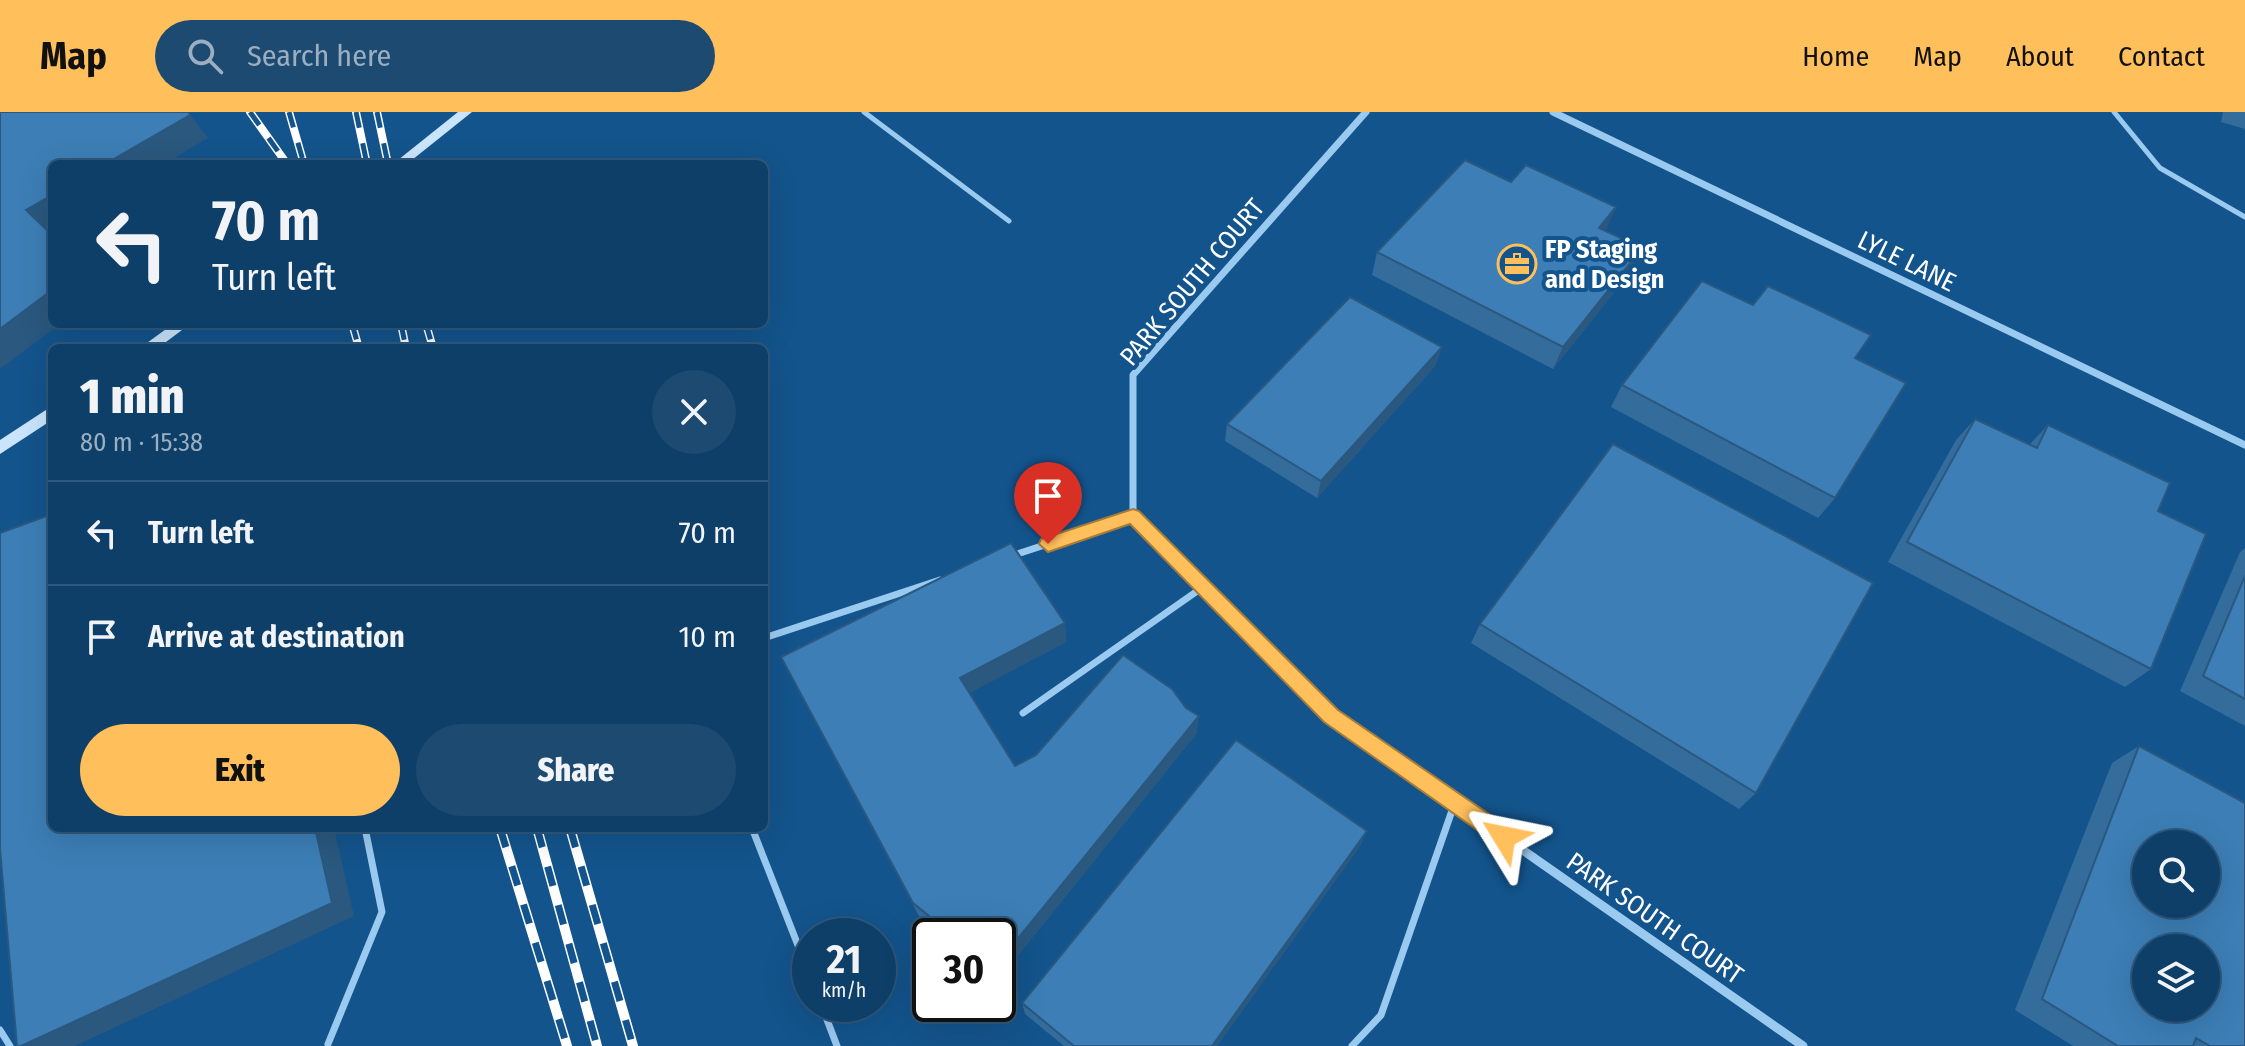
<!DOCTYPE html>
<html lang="en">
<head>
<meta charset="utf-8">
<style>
  body { margin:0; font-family:"Fira Sans Condensed",sans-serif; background:#1c4a71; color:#f1f3f6; height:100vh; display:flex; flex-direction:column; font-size:30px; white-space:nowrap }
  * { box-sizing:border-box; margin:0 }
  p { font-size:26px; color:#9bafc0 }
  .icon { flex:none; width:44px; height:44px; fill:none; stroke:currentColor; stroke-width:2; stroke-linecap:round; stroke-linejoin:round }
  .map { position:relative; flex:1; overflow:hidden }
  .panel { position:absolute; left:48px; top:232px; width:720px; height:488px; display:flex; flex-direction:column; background:#0e3f69; border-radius:12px; box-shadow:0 8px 32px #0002,0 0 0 2px #2e587d }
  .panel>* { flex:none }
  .top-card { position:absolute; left:48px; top:48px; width:720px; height:168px; border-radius:12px; box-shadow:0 8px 32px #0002,0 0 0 2px #2e587d; background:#0e3f69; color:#f1f3f6; overflow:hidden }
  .buttons { position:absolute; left:2132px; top:718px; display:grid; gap:16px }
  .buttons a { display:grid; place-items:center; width:88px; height:88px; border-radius:50%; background:#0e3f69; box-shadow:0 8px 32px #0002,0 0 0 2px #2e587d; font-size:40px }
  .speed { position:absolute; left:792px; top:806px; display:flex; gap:16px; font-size:40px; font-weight:700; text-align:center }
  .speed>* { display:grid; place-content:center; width:104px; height:104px; border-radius:50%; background:#0e3f69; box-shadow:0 8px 32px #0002,0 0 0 2px #2e587d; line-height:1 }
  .speed small { font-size:20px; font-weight:400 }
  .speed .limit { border:4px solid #111; border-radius:12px; background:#fff; color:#111 }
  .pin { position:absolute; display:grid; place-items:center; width:68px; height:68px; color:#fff; margin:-82px -34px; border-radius:50% 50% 50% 0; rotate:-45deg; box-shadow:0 0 8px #0007 }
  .pin .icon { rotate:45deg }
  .me { position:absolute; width:88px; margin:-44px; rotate:305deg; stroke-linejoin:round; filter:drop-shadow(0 0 6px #0008) }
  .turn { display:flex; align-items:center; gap:28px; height:168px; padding:0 32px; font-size:36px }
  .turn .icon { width:104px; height:104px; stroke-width:2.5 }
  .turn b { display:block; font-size:56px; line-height:68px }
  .round { display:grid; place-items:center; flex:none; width:84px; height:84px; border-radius:42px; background:#1c4a71 }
  .summary { display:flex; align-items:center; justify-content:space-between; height:136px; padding:0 32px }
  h1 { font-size:48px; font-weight:800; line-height:60px }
  .cta { display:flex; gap:16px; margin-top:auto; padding:16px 32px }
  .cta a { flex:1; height:92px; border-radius:48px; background:#ffbf5b; color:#111; font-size:32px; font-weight:800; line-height:92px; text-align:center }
  .cta a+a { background:#1c4a71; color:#f1f3f6 }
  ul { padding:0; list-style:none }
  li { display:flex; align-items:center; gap:24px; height:104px; padding:0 32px; border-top:2px solid #2e587d }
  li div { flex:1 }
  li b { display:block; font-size:30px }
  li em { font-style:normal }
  header { display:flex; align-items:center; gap:48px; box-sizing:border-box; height:112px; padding:0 40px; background:#ffbf5b; color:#111 }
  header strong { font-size:38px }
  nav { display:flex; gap:44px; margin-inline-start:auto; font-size:28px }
  .search { width:560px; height:72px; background:#1c4a71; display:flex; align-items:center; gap:20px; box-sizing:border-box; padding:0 28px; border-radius:44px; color:#9bafc0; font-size:30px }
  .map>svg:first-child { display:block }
</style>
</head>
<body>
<header>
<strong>Map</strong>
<div class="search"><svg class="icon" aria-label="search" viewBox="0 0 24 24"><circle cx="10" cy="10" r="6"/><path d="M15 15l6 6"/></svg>Search here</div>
<nav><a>Home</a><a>Map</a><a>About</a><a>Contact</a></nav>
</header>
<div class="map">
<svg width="2245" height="934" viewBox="0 0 2245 934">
  <rect width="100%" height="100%" fill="#13548c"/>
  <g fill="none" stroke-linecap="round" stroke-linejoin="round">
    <path stroke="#9bcaf0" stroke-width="5" d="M864,0L1009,109
      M2114,0L2160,56L2245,105
      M1105,413L1133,404"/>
    <path stroke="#9bcaf0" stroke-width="7" d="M1011,444L1112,411
      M764,526L940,468
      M1023,601L1203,475
      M752,716L810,864
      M821,892L837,934
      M0,918L10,934
      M328,932L382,800L365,716
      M1352,934L1381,903L1455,690"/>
    <path stroke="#9bcaf0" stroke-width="7" d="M1553,0L2245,333
      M1142,413L1133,404V263L1366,0"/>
    <path stroke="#9bcaf0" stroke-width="9" d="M1140,411L1331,604L1803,934"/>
    <path fill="#c9e4fb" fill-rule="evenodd" d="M458,0H472L407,52H393Z
      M173,212H190L158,236H140Z
      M52,294V308L0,342V328Z"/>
    <g stroke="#fff" stroke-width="8">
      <path id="rail-far1" d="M250,0L287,52
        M289,0L304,52
        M356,0L367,52
        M377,0L388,52
        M352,212L359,236
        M401,212L406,236
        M426,212L433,236"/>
    </g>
    <g stroke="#fff" stroke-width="10">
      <path id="rail" d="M500,716L567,934
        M537,716L597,934
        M570,716L633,934"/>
    </g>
    <use href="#rail-far1" stroke="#13548c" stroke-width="5" stroke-dasharray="16" stroke-linecap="butt"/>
    <use href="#rail" stroke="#13548c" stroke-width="7" stroke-dasharray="20" stroke-linecap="butt"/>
  </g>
  <path fill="#346c9c" d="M2223,0H2245V17L2221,10Z
    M1605,119L1631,159L1553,257L1372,163L1377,140Z
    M1436,253L1317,386L1225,329L1227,312Z
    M1622,273L1835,386L1818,406L1611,295Z
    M1975,307L2030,332L2048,313L2158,399L2151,557L2125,575L1888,450L1956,328Z
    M2245,436V614L2180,579L2240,440Z
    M1065,511L1066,530L969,581L1015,654L1197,621L998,868V824H944L919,804L781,545Z
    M1480,512L1756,681L1739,697L1471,531Z
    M2139,634L2245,934H2073L2015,898L2112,651Z
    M1367,719L1360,734L1217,934H1064L1025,902L1022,891Z"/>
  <path fill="#2a587f" d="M188,0L208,26L164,52H105Z
    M52,83V119L48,121L26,98Z
    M1616,95L1606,118L1589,139L1599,116Z
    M1642,136L1631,159L1553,257L1563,235Z
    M52,178V212H60L0,257V217Z
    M1442,235L1436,253L1317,386L1321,369Z
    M1065,511L1066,530L964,584L960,566Z
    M1199,604L1197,621L998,868V851Z
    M315,716H334L354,804L75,934H21Z
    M1367,719L1360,734L1217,934H1212Z"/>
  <path fill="#3c7eb5" stroke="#2a587f" stroke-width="2" fill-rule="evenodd" d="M0,0H188L190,3L105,52H52V83L26,98L52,123V178L0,217Z
    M1465,48L1511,70L1526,53L1616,95L1599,116L1642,136L1563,235L1377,140Z
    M1702,169L1753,193L1768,174L1871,223L1855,246L1906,271L1835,386L1622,273Z
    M1350,185L1442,235L1321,369L1227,312Z
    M1975,307L2037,336L2048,313L2170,371L2158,399L2206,422L2151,557L1907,430Z
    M1613,332L1873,471L1756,681L1480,512Z
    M52,402V716H315L332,791L21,934H17L0,737V421Z
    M1011,431L1065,511L960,566L1015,654L1036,643L1123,543L1172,577L1186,596L1199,604L998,851V824H954L913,791L781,545Z
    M2245,464V587L2203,564Z
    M1236,628L1367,719L1212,934H1074L1022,891Z
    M2139,634L2245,691V934H2210L2196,926L2193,934H2118L2042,887ZM2146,732H2206V792H2146ZM2146,836H2206V896H2146Z"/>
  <path fill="#ffbf5b" stroke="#a67c3b" stroke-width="2" d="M1133,397L1139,399L1338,598L1512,718L1515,725L1512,732L1504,734L1497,732L1324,610L1130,412L1048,440L1039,432L1041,427Z"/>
  <defs>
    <g id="office-ring" transform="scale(2)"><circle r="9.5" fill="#13548c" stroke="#ffbf5b" stroke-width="1.5"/><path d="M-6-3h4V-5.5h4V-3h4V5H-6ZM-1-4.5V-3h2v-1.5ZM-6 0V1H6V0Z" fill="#ffbf5b"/></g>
  </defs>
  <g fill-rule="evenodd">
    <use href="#office-ring" x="1517" y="152"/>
  </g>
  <g text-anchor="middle" stroke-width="8" stroke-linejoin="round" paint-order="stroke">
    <g font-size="26" font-weight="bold" fill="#fff" stroke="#13548c" text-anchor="start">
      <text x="1545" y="146">FP Staging<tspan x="1545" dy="30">and Design</tspan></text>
    </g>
    <g font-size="26" fill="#fff" stroke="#13548c">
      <text transform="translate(1907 149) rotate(26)" y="9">LYLE LANE</text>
      <text transform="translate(1192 170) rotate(-50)" y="9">PARK SOUTH COURT</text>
      <text transform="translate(1655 806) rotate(35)" y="9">PARK SOUTH COURT</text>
    </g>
  </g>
</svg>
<div class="buttons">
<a><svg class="icon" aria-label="search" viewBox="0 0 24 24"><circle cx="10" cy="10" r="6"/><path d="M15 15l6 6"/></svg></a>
<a><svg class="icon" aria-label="layers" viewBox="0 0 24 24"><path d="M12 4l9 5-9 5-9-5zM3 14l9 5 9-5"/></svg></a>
</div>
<div class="speed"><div>21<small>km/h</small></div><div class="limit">30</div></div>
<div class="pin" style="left:1048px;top:432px;background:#d93025"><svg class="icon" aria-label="arrive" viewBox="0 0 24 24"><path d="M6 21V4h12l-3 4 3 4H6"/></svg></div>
<svg class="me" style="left:1504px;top:725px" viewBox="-20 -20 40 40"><path d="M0-17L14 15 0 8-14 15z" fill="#ffbf5b" stroke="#fff" stroke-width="4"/></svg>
<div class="top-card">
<div class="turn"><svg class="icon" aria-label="left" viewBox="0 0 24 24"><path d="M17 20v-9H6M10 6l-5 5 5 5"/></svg><div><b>70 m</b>Turn left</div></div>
</div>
<section class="panel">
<div class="summary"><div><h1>1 min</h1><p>80 m · 15:38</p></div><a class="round"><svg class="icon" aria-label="close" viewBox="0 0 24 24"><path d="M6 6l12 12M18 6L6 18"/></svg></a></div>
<ul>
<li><svg class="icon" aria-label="left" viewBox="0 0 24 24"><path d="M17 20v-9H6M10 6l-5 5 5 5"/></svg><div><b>Turn left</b></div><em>70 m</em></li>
<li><svg class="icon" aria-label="arrive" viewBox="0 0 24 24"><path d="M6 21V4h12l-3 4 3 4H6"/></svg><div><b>Arrive at destination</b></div><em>10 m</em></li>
</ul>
<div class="cta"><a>Exit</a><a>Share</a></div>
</section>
</div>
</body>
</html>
